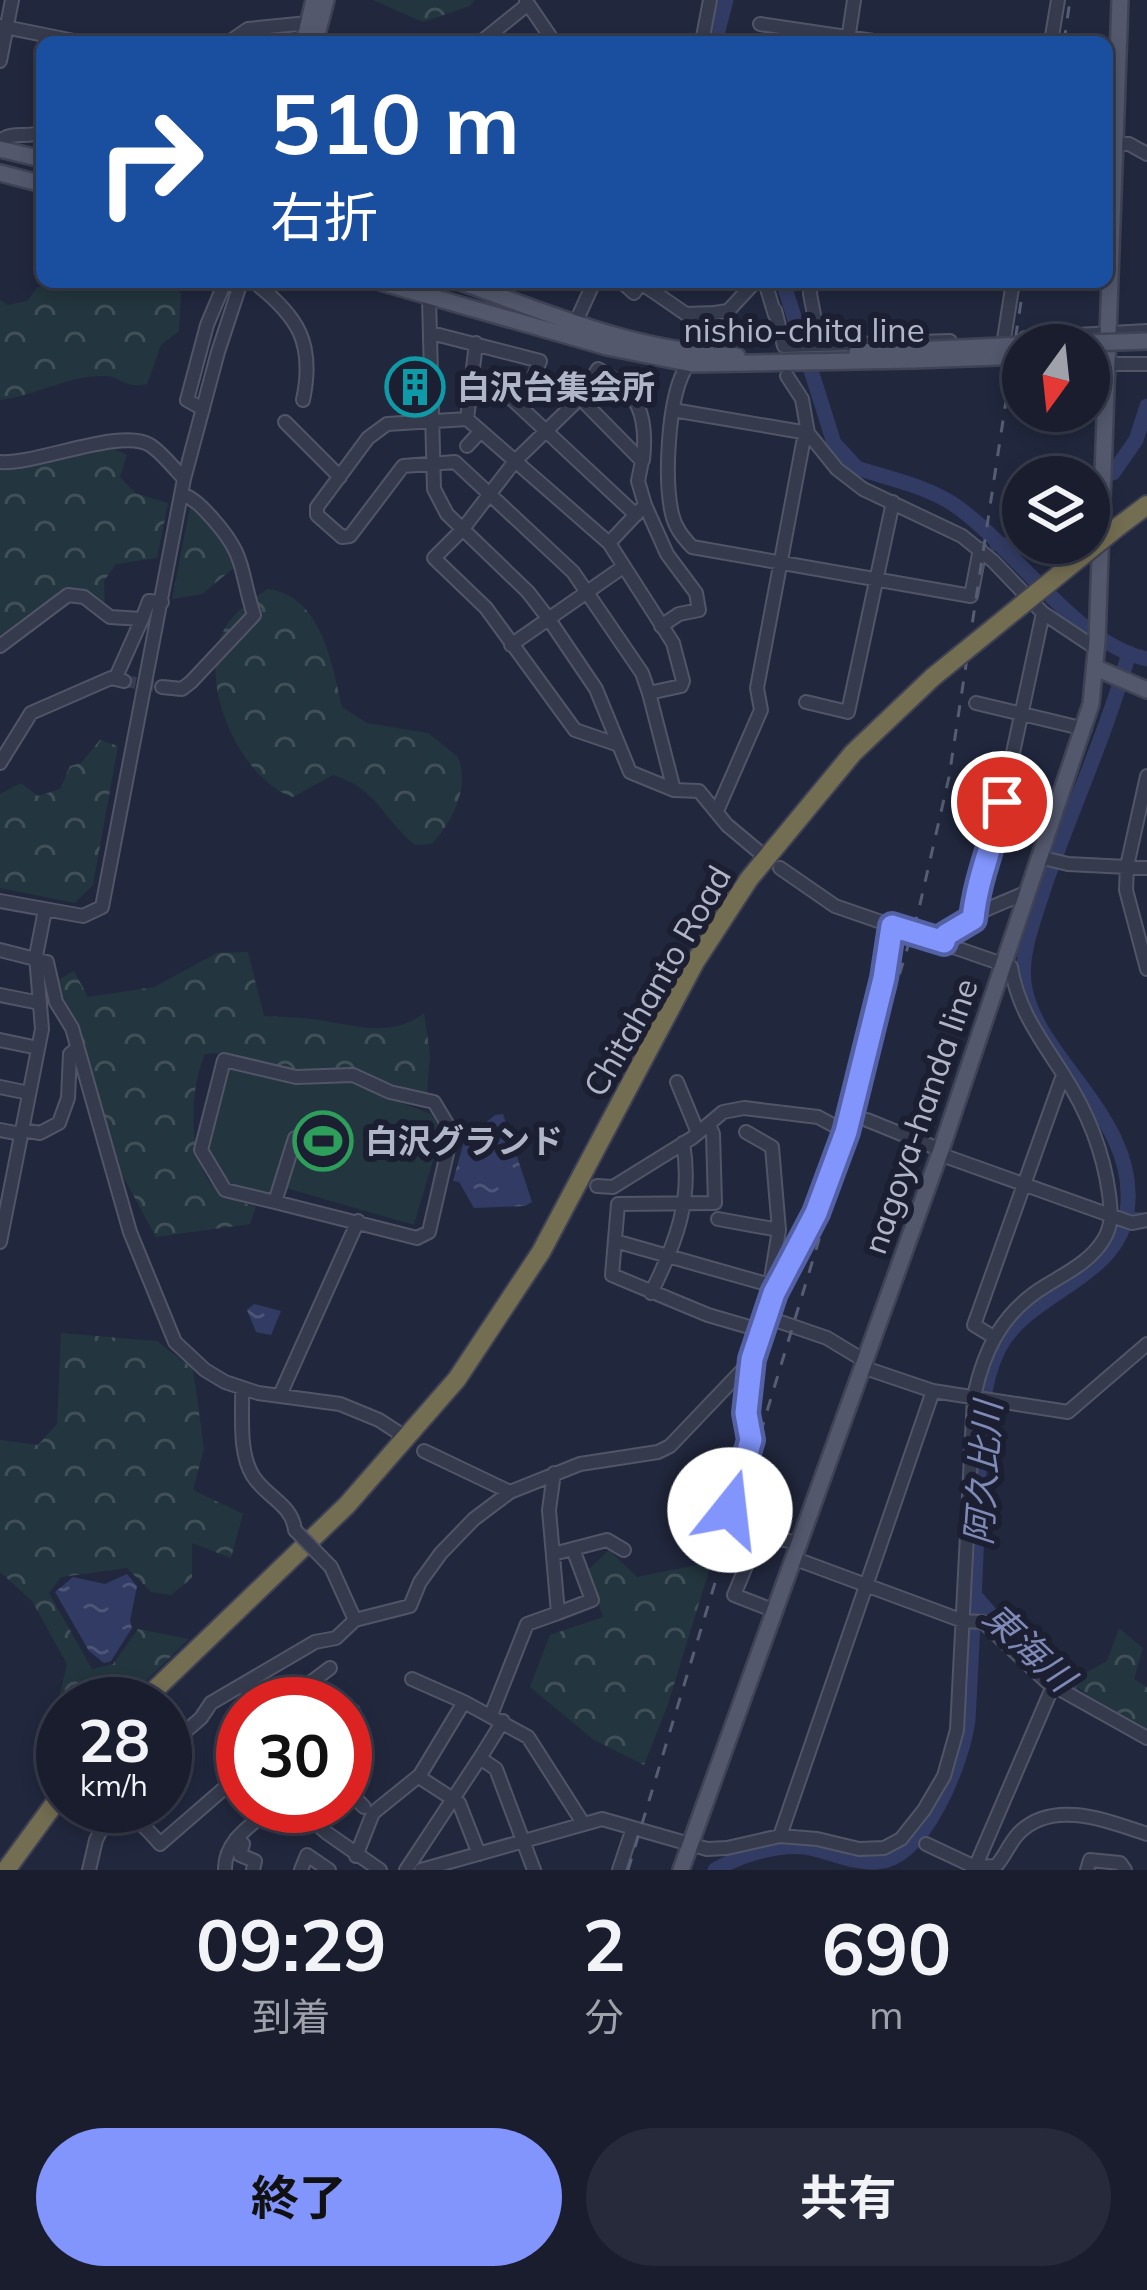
<!DOCTYPE html>
<html lang="ja">
<head>
<meta charset="utf-8">
<style>
  body { margin:0; font-family:Mulish,"Noto Sans JP",sans-serif; background:#262a3a; color:#f1f3f6; height:100vh; display:flex; flex-direction:column; font-size:45px; white-space:nowrap }
  * { box-sizing:border-box; margin:0 }
  p { font-size:39px; color:#9fa2aa }
  .icon { flex:none; width:66px; height:66px; fill:none; stroke:currentColor; stroke-width:2; stroke-linecap:round; stroke-linejoin:round }
  .map { position:relative; height:1870px; overflow:hidden }
  .drawer { display:flex; flex-direction:column; background:#191d2e; flex:1 }
  .drawer>* { flex:none }
  .hud { position:absolute; left:36px; top:36px; width:1077px; height:252px; border-radius:18px; box-shadow:0 6px 18px #0003,0 0 0 3px #373b4a; background:#1a4fa0; color:#fff; overflow:hidden }
  .needle { width:78px; rotate:195deg }
  .fabs { position:absolute; left:1002px; top:324px; display:grid; gap:24px }
  .fabs a { display:grid; place-items:center; width:108px; height:108px; border-radius:50%; background:#191d2e; box-shadow:0 6px 18px #0003,0 0 0 3px #373b4a; font-size:60px }
  .speed { position:absolute; left:36px; top:1677px; display:flex; gap:24px; font-size:60px; font-weight:700; text-align:center }
  .speed>* { display:grid; place-content:center; width:156px; height:156px; border-radius:50%; background:#191d2e; box-shadow:0 6px 18px #0003,0 0 0 3px #373b4a; line-height:1 }
  .speed small { font-size:30px; font-weight:400 }
  .speed .limit { border:18px solid #d22; background:#fff; color:#111 }
  .pin { position:absolute; display:grid; place-items:center; width:102px; height:102px; color:#fff; margin:-51px; border:6px solid #fff; border-radius:50%; box-shadow:0 3px 12px #0007 }
  .me { position:absolute; width:132px; margin:-66px; rotate:16deg; stroke-linejoin:round; filter:drop-shadow(0 0 9px #0008) }
  .turn { display:flex; align-items:center; gap:42px; height:252px; padding:0 36px; font-size:54px }
  .turn .icon { width:156px; height:156px; stroke-width:2.5 }
  .turn b { display:block; font-size:84px; line-height:102px }
  .eta { display:flex; justify-content:space-evenly; align-items:center; height:204px; text-align:center }
  .eta b { font-size:72px; font-weight:700; line-height:84px }
  .button { display:flex; gap:24px; margin-top:auto; padding:24px 36px }
  .button a { flex:1; height:138px; border-radius:72px; background:#8195fd; color:#111; font-size:48px; font-weight:700; line-height:138px; text-align:center }
  .button a+a { background:#262a3a; color:#f1f3f6 }
  .map>svg:first-child { display:block }
</style>
</head>
<body>
<div class="map">
<svg width="1147" height="1870" viewBox="0 0 1147 1870">
  <defs>
    <pattern id="forest-crowns" width="20" height="18" patternUnits="userSpaceOnUse" patternTransform="scale(3)"><rect width="20" height="18" fill="#23353e"/><path d="M2 6a3 3 0 1 1 6 0M12 15a3 3 0 1 1 6 0" fill="none" stroke="#415058"/></pattern>
    <pattern id="water-ripples" width="26" height="14" patternUnits="userSpaceOnUse" patternTransform="scale(3)"><rect width="26" height="14" fill="#323b63"/><path d="M2 4q2-2 4 0t4 0M15 11q2-2 4 0t4 0" fill="none" stroke="#4d5578"/></pattern>
  </defs>
  <rect width="100%" height="100%" fill="#21273d"/>
  <path fill="#23353e" d="M223,1058L340,1079L431,1114L442,1130L414,1225L275,1185L271,1195L231,1184L208,1152L206,1123Z"/>
  <path fill="url(#forest-crowns)" d="M373,0H475L470,6L423,22Z
    M88,282H169L181,294L179,331L161,345L147,384C121,389 122,375 103,376C66,376 35,396 0,400V300L8,305L27,301L38,287L84,286Z
    M110,447L127,455L120,477L135,493L168,503L157,558L116,564L104,581L105,610L72,591L0,638V466Z
    M191,502L219,530L241,562L202,594L172,599Z
    M267,589C321,595 332,663 342,707L367,723L428,733L458,757C470,788 453,820 432,844L415,845C382,818 378,789 333,775L293,797C240,780 195,680 225,628C235,611 251,600 267,589Z
    M100,740L118,746L93,885L75,903L0,888V794L21,783L38,796L60,789L70,766L81,763Z
    M248,952L264,1016C280,1017 296,1017 312,1019C353,1024 389,1040 424,1013L430,1054L427,1094L354,1072L298,1073L223,1053L205,1054C189,1089 186,1164 219,1192C227,1199 246,1203 256,1207L250,1224L156,1237L114,1160L82,1037L56,981L74,971L88,997L154,987L217,953Z
    M61,1333L157,1341L193,1369L204,1449L193,1490L243,1514L231,1558L192,1543V1578L171,1595L151,1592L127,1568L61,1577L49,1593L92,1669L113,1664L138,1629L189,1639L122,1704H63V1713L57,1707L67,1664L32,1601L0,1572V1440L38,1445L57,1424Z
    M704,1547L716,1548L668,1704L644,1765L594,1740L530,1687L550,1635L603,1617L587,1571L609,1550L637,1577L697,1565Z
    M1119,1628L1143,1648L1134,1679L1147,1687V1729L1084,1693L1043,1654L1051,1644L1085,1673L1107,1661Z"/>
  <path fill="url(#water-ripples)" d="M503,1114L532,1202L525,1206L474,1208L459,1182L453,1181L469,1124L482,1126L495,1115Z
    M254,1304L281,1311L271,1335L256,1332L247,1310Z
    M127,1574L137,1586L130,1621L132,1628L111,1661L104,1663L89,1651L55,1592L73,1577L105,1584Z"/>
  <g fill="none" stroke-linecap="round" stroke-linejoin="round">
    <path stroke="#323b63" stroke-width="3" d="M1127,1213L1145,1214"/>
    <path stroke="#323b63" stroke-width="15" d="M715,42L726,0
      M783,282L834,443L857,468C887,478 926,486 953,504C1012,543 1073,643 1147,659
      M1113,473L1136,440L1147,406
      M1089,495L1092,492
      M997,544L1031,548L1039,543
      M975,1596L1021,1649L1070,1690
      M715,1870C738,1856 776,1844 804,1847C828,1850 852,1864 877,1862C925,1860 963,1760 968,1720C972,1650 975,1580 978,1510C981,1459 975,1396 999,1348C1028,1292 1117,1280 1127,1212C1141,1118 1033,1057 1024,983C1020,952 1036,914 1045,885C1072,808 1107,732 1129,653"/>
    <path stroke="#373c52" stroke-width="12" stroke-dasharray="12 6" stroke-linecap="butt" d="M124,681L162,687
      M127,1702L129,1704"/>
    <g stroke="#515567" stroke-width="16">
      <path id="minor" d="M526,1L554,42
        M760,24L880,42
        M0,26L79,42
        M848,40L854,0
        M229,42L248,29L308,23
        M481,42L528,4
        M702,42L710,0
        M1051,42L1058,0
        M0,61L12,0
        M3,139C13,132 29,138 42,132
        M1113,144H1129L1147,154
        M254,282C298,316 315,343 303,400
        M622,282L634,293L641,283L686,314L714,313
        M765,282L775,315
        M811,282L810,294L819,340
        M429,298L434,489L447,514L528,592L548,618L596,689L630,772L674,790L699,791L727,825L758,851
        M775,310L784,346L950,341
        M574,326L594,282
        M431,333L540,361L531,384L515,402L636,515
        M1025,338L1147,331
        M1004,339L1013,282
        M699,346L714,313L728,311L755,282
        M1105,364H1147
        M684,371C668,402 664,479 672,514C675,528 683,537 692,547L971,596L980,549
        M787,376L802,399L808,433L837,469L863,489L962,536L993,561L1043,613L1097,649
        M473,384L499,387L515,402
        M580,398L598,369C639,392 648,415 643,460
        M203,409L187,400L207,325L225,282
        M673,410L808,433
        M467,419L476,343
        M285,422L340,477
        M467,446L481,431
        M0,462C35,465 122,427 150,445C162,453 174,468 184,479
        M609,543L641,509
        M511,645L623,567
        M0,646L68,595L84,597L110,617L142,619L149,601L162,602
        M116,677L142,619
        M162,687L182,689L191,682L254,615C239,569 247,557 212,518C203,508 195,499 182,494
        M649,693L642,673L573,572L455,462L403,466L350,536L342,537L317,515V507L368,438L387,424L467,419L609,543L673,643L683,681L681,686L649,693L674,790
        M806,702L848,712L893,502
        M976,703L1085,729
        M616,744L575,730L486,608L434,558L462,530L515,461L580,398L642,461L638,481L645,505L667,554L696,593L699,610L679,614L661,626
        M0,763L31,713L111,678L124,681
        M1147,776L1127,866L1126,890L1147,969
        M717,811L761,710L757,688L803,443L808,433
        M1039,857L1068,864L1147,868
        M0,901L83,916L102,907L184,479L218,352L241,282
        M973,919L976,884L993,846L1043,613
        M943,942C957,917 1002,904 1027,892
        M0,950L47,962L56,1002L72,1028L130,1232L175,1342L205,1370L225,1382L258,1393L340,1404L379,1420L399,1433
        M0,995L40,1003
        M0,1040L38,1048
        M677,1082L698,1133
        M0,1087L29,1093
        M867,1120L941,1150
        M709,1124L713,1134L715,1203L618,1204L612,1275L708,1315L763,1331
        M0,1130L21,1134
        M22,1130L40,1133L59,1123L68,1098L70,1054L77,1048
        M746,1132L772,1147L779,1230L770,1285L774,1294
        M939,1154L1132,1223L1147,1220
        M597,1186L613,1187L692,1138L723,1112L744,1108L818,1117L846,1132
        M275,1202L225,1190L201,1150L224,1060L296,1077L353,1075L390,1092L434,1102L452,1132L429,1232L417,1238L275,1202L295,1138
        M718,1219L779,1230
        M615,1241L770,1285
        M0,1242L42,1029L36,956L45,910
        M651,1293C676,1243 693,1199 683,1143
        M769,1318L827,1338L865,1361
        M992,1336L974,1325L1063,1075
        M862,1367L933,1391L1068,1412L1147,1344
        M242,1388C243,1415 238,1452 253,1476C266,1497 292,1504 295,1530
        M280,1395L358,1221
        M424,1451L510,1492
        M730,1510L751,1440L746,1413L752,1360
        M553,1554L607,1540L624,1550
        M793,1558L963,1621L983,1622L1047,1682L1147,1738
        M331,1567L355,1620
        M775,1611L734,1595L759,1535L799,1543
        M558,1613L592,1600L573,1549
        M412,1679L464,1702
        M242,1685L256,1704
        M282,1704L330,1668
        M491,1715L527,1624L558,1613L549,1510L554,1473
        M345,1717L353,1711
        M503,1721L480,1758L496,1769L534,1870
        M243,1734L226,1747L243,1762
        M171,1744L201,1718L211,1703L315,1642L336,1638L355,1620L410,1606L420,1582L441,1553L474,1519L510,1492L580,1464L658,1452L670,1446L753,1359L774,1293L816,1213L846,1132L884,978L892,926
        M419,1777L459,1803L479,1854
        M345,1787L364,1807
        M296,1806L327,1833L380,1870
        M112,1808C135,1816 145,1826 160,1844L243,1772
        M780,1836L933,1391
        M236,1839L243,1844L240,1855L255,1861L253,1870
        M926,1844L975,1867L996,1866C1005,1856 1009,1844 1018,1834C1052,1798 1108,1821 1147,1834
        M356,1856L373,1813L420,1775L464,1702L528,1737L583,1823
        M89,1870L96,1840L113,1806
        M225,1870C224,1840 253,1824 274,1806
        M301,1870L307,1855L329,1870
        M406,1870L480,1758
        M421,1870L602,1819L707,1849L727,1848L780,1836L817,1839L859,1849L884,1848L901,1839L924,1810L944,1776L957,1730L974,1397C984,1349 1003,1311 1047,1285C1068,1272 1091,1261 1104,1239C1113,1224 1111,1210 1109,1194C1103,1149 1087,1111 1063,1074C1040,1038 1018,1010 1011,967L835,906L780,868
        M619,1870L633,1828
        M974,1870L1053,1686
        M1087,1870L1090,1860L1120,1863L1125,1870"/>
    </g>
    <g stroke="#3f4355" stroke-width="20">
      <path id="major" d="M304,42L314,0
        M315,42L326,0
        M0,149L42,159
        M0,173L42,184
        M380,282L607,347L692,364L914,360
        M461,282C556,316 635,351 737,356
        M857,352L914,350
        M1096,668L1147,690
        M681,1870L941,1150L1091,704L1097,641L1120,0"/>
    </g>
    <g stroke="#3e4254" stroke-width="22">
      <path id="highway" d="M1119,526L1147,505
        M140,1704L347,1505L457,1379L541,1252L695,962L749,879L853,753L933,677
        M6,1870L63,1792"/>
    </g>
    <use href="#minor" stroke="#353a4d" stroke-width="12"/>
    <use href="#major" stroke="#53586d" stroke-width="15"/>
    <use href="#highway" stroke="#736e52" stroke-width="18"/>
    <path stroke="#575d74" stroke-width="3" stroke-dasharray="12 12" stroke-linecap="butt" d="M1064,42L1070,0
      M628,1870L918,913L949,777L1024,282"/>
    <g stroke="#515567" stroke-width="16" stroke-linecap="butt">
      <path id="minor-bridge" d="M295,1530L331,1567"/>
    </g>
    <g stroke="#3f4355" stroke-width="20" stroke-linecap="butt">
      <path id="major-bridge" d="M1033,345L1147,341
        M914,350L1023,345
        M914,360L1023,356"/>
    </g>
    <g stroke="#3e4254" stroke-width="22" stroke-linecap="butt">
      <path id="highway-bridge" d="M933,677L1119,526"/>
    </g>
    <use href="#minor-bridge" stroke="#353a4d" stroke-width="12"/>
    <use href="#major-bridge" stroke="#53586d" stroke-width="15"/>
    <use href="#highway-bridge" stroke="#736e52" stroke-width="18"/>
  </g>
  <g fill="none" stroke-linecap="round" stroke-linejoin="round">
    <g stroke="#5461a4" stroke-width="30">
      <path id="route" d="M730,1510L751,1440L746,1413L752,1359L774,1293L816,1213L846,1132L884,978L892,926L944,942L946,935L973,919C977,878 994,842 1002,802"/>
    </g>
    <use href="#route" stroke="#8195fd" stroke-width="21"/>
  </g>
  <defs>
    <g id="building-ring" transform="scale(3)"><circle r="9.5" fill="#1b1f31" stroke="#0f9aa8" stroke-width="1.5"/><path d="M-4-6H4V6H1V3H-1V6H-4ZM-2.5-4.3h1.7v1.8h-1.7ZM.8-4.3h1.7v1.8H.8ZM-2.5-1h1.7V.8h-1.7ZM.8-1h1.7V.8H.8Z" fill="#0f9aa8"/></g>
    <g id="stadium-ring" transform="scale(3)"><circle r="9.5" fill="#1b1f31" stroke="#2e9e5b" stroke-width="1.5"/><path d="M0-5a6.5 5 0 1 0 0 10a6.5 5 0 1 0 0-10ZM-3.5-1.8h7v3.6h-7Z" fill="#2e9e5b"/></g>
  </defs>
  <g fill-rule="evenodd">
    <use href="#building-ring" x="415" y="387"/>
    <use href="#stadium-ring" x="323" y="1141"/>
  </g>
  <g text-anchor="middle" stroke-width="12" stroke-linejoin="round" paint-order="stroke">
    <g font-size="33" fill="#b1b5c8" stroke="#1b1f31">
      <text x="804" y="342">nishio-chita line</text>
      <text transform="translate(657 981) rotate(-60)" y="12">Chitahanto Road</text>
      <text transform="translate(920 1116) rotate(-71)" y="12">nagoya-handa line</text>
    </g>
    <g font-size="33" font-weight="bold" fill="#b1b5c8" stroke="#1b1f31" text-anchor="start">
      <text x="457" y="399">白沢台集会所</text>
      <text x="365" y="1153">白沢グランド</text>
    </g>
    <g font-size="36" font-style="italic" fill="#7f8ab6" stroke="#1b1f31">
      <text transform="translate(983 1473) rotate(-86)" y="13">阿久比川</text>
      <text transform="translate(1029 1647) rotate(43)" y="13">東海川</text>
    </g>
  </g>
</svg>
<div class="fabs">
<a><svg class="needle" viewBox="-14 -14 28 28"><path d="M0-13l5 13h-10z" fill="#e53935"/><path d="M0 13l5-13h-10z" fill="#9fa2aa"/></svg></a>
<a><svg class="icon" aria-label="layers" viewBox="0 0 24 24"><path d="M12 4l9 5-9 5-9-5zM3 14l9 5 9-5"/></svg></a>
</div>
<div class="speed"><div>28<small>km/h</small></div><div class="limit">30</div></div>
<div class="pin" style="left:1002px;top:802px;background:#d93025"><svg class="icon" aria-label="arrive" viewBox="0 0 24 24"><path d="M6 21V4h12l-3 4 3 4H6"/></svg></div>
<svg class="me" style="left:730px;top:1510px" viewBox="-20 -20 40 40"><circle r="19" fill="#fff"/><path d="M0-13L10 11 0 6-10 11z" fill="#8195fd"/></svg>
<div class="hud">
<div class="turn"><svg class="icon" aria-label="right" viewBox="0 0 24 24"><path d="M7 20v-9h11M14 6l5 5-5 5"/></svg><div><b>510 m</b>右折</div></div>
</div>
</div>
<section class="drawer">
<div class="eta">
<div><b>09:29</b><p>到着</p></div>
<div><b>2</b><p>分</p></div>
<div><b>690</b><p>m</p></div>
</div>
<div class="button"><a>終了</a><a>共有</a></div>
</section>
</body>
</html>
